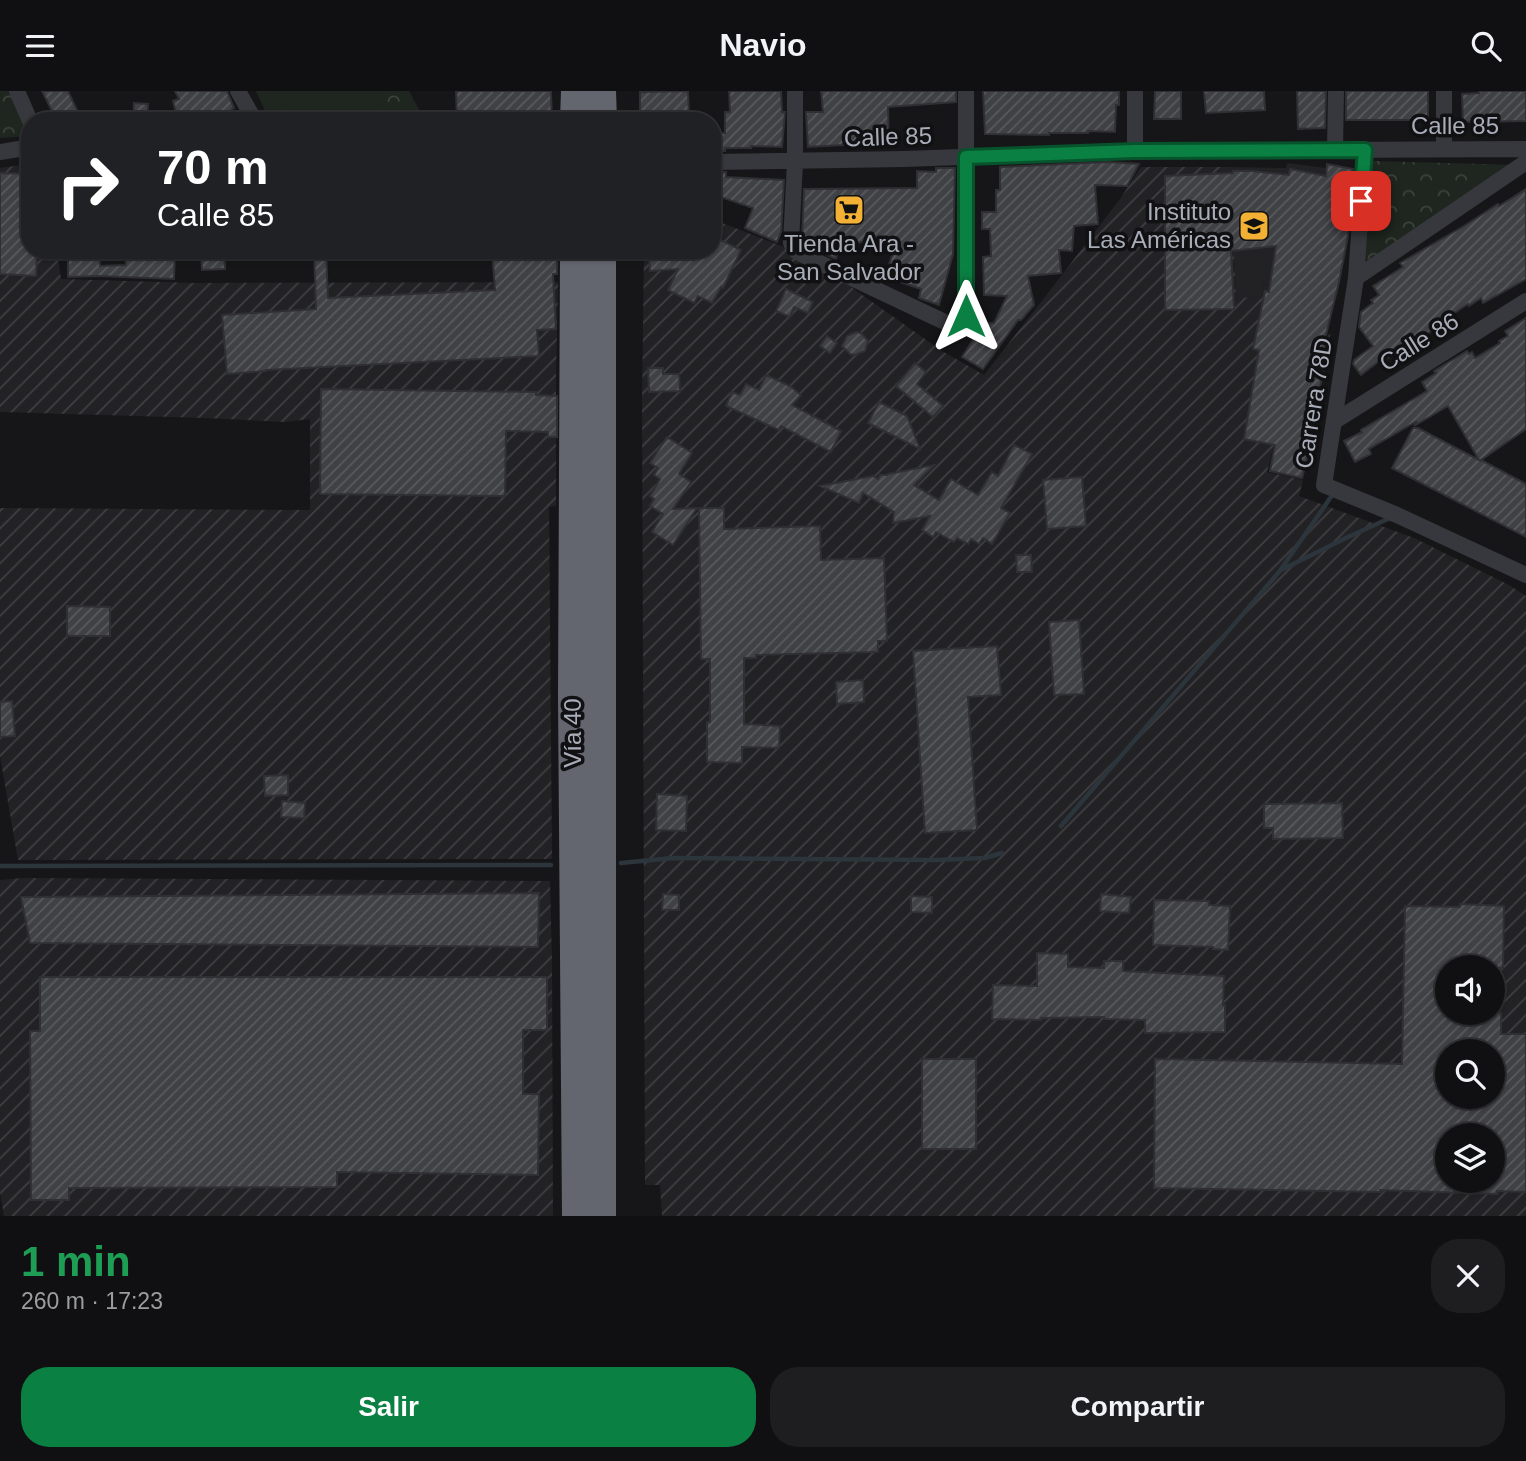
<!DOCTYPE html>
<html lang="es">
<head>
<meta charset="utf-8">
<style>
  body { margin:0; font-family:Arial,sans-serif; background:#1e1e20; color:#f1f3f6; height:100vh; display:flex; flex-direction:column; font-size:26px; white-space:nowrap }
  * { box-sizing:border-box; margin:0 }
  p { font-size:23px; color:#9c9d9f }
  .icon { flex:none; width:38px; height:38px; fill:none; stroke:currentColor; stroke-width:2; stroke-linecap:round; stroke-linejoin:round }
  .map { position:relative; height:1125px; overflow:hidden }
  .sheet { display:flex; flex-direction:column; background:#101012; flex:1 }
  .sheet>* { flex:none }
  .top-card { position:absolute; left:21px; top:21px; width:700px; height:147px; border-radius:28px; box-shadow:0 2px 5px #0004,0 0 0 2px #303032; background:#202124; color:#fff; overflow:hidden }
  .fabs { position:absolute; left:1435px; top:864px; display:grid; gap:14px }
  .fabs a { display:grid; place-items:center; width:70px; height:70px; border-radius:50%; background:#101012; box-shadow:0 2px 5px #0004,0 0 0 2px #303032; font-size:35px }
  .pin { position:absolute; display:grid; place-items:center; width:60px; height:60px; color:#fff; margin:-30px; border-radius:14px; box-shadow:0 4px 10px #0006 }
  .me { position:absolute; width:77px; margin:-38px; rotate:0deg; stroke-linejoin:round; filter:drop-shadow(0 0 5px #0008) }
  .turn { display:flex; align-items:center; gap:24px; height:147px; padding:0 21px; font-size:32px }
  .turn .icon { width:91px; height:91px; stroke-width:2.5 }
  .turn b { display:block; font-size:49px; line-height:60px }
  .round { display:grid; place-items:center; flex:none; width:74px; height:74px; border-radius:28px; background:#1e1e20 }
  .headline { display:flex; align-items:center; justify-content:space-between; height:119px; padding:0 21px }
  h1 { font-size:42px; font-weight:700; line-height:52px; color:#1e9e55 }
  .action { display:flex; gap:14px; margin-top:auto; padding:14px 21px }
  .action a { flex:1; height:80px; border-radius:28px; background:#0b8043; color:#fff; font-size:28px; font-weight:700; line-height:80px; text-align:center }
  .action a+a { background:#1e1e20; color:#f1f3f6 }
  header { display:flex; justify-content:space-between; align-items:center; height:91px; padding:0 21px; background:#101012; font-size:32px; font-weight:700 }
  .map>svg:first-child { display:block }
</style>
</head>
<body>
<header><svg class="icon" aria-label="menu" viewBox="0 0 24 24"><path d="M4 6h16M4 12h16M4 18h16"/></svg>Navio<svg class="icon" aria-label="search" viewBox="0 0 24 24"><circle cx="10" cy="10" r="6"/><path d="M15 15l6 6"/></svg></header>
<div class="map">
<svg width="1526" height="1125" viewBox="0 0 1526 1125">
  <defs>
    <pattern id="industrial-furrows" width="10" height="10" patternUnits="userSpaceOnUse" patternTransform="scale(1.75)"><rect width="10" height="10" fill="#222225"/><path d="M-1 1l2-2M0 10L10 0M9 11l2-2" fill="none" stroke="#3f3f43"/></pattern>
    <pattern id="forest-crowns" width="20" height="18" patternUnits="userSpaceOnUse" patternTransform="scale(1.75)"><rect width="20" height="18" fill="#1e261f"/><path d="M2 6a3 3 0 1 1 6 0M12 15a3 3 0 1 1 6 0" fill="none" stroke="#3c433d"/></pattern>
    <pattern id="building-hatch" width="6" height="6" patternUnits="userSpaceOnUse" patternTransform="scale(1.75)"><rect width="6" height="6" fill="#404145"/><path d="M-1 1l2-2M0 6l6-6M5 7l2-2" fill="none" stroke="#595a5e"/></pattern>
  </defs>
  <rect width="100%" height="100%" fill="#161618"/>
  <path fill="#222225" d="M1287,72L1326,77L1306,201L1264,193L1261,207L1236,206L1230,76L1286,77Z"/>
  <path fill="url(#industrial-furrows)" fill-rule="evenodd" d="M30,73V159H57L61,188L196,192L558,191L556,287V415L549,416L552,768L18,769L0,665V417L310,419V328L285,331L206,327L0,321V77Z
    M1141,76H1230L1236,206L1261,207L1264,193L1306,201L1295,272L1267,381L1303,389L1299,405L1414,447L1509,494L1526,505V1125H662L660,1094H645L642,310L644,159H712V128L784,156L841,189L942,260L984,284L1045,206L1120,108ZM1447,877H1493V922H1447ZM1447,961H1493V1006H1447ZM1447,1045H1493V1090H1447Z
    M22,787L550,790L552,870L553,1125H4L0,1101V789Z"/>
  <path fill="url(#forest-crowns)" d="M0,0H10L30,41V45L0,47Z
    M256,0H409L425,30H270Z
    M1373,70L1520,74L1363,175Z"/>
  <path fill="#1e261f" d="M280,0H379L384,30H285Z"/>
  <g fill="none" stroke-linecap="round" stroke-linejoin="round">
    <path stroke="#2c353c" stroke-width="4.5" d="M1281,479L1348,446L1390,427
      M1061,735L1279,481L1333,403
      M621,772L673,767L936,769L985,767L1002,762
      M0,775L551,774"/>
  </g>
  <path fill="url(#building-hatch)" stroke="#303034" stroke-width="2" fill-rule="evenodd" d="M42,0H68L82,30H57Z
    M175,0H227L234,17L232,18L237,30H178L173,10L179,8Z
    M456,0H551L552,30H457Z
    M688,0L689,25L640,27V1Z
    M729,0H781L782,21H785L782,56L751,55V57H725V60H712V42H725V21H730Z
    M821,0H956V11L888,16L889,52L843,53V54L808,56L806,21H823Z
    M983,0H1119V14H1116L1115,41L1088,40V42H1049V44L985,43Z
    M1155,0H1181V28H1154Z
    M1204,0H1264L1265,19L1206,22Z
    M1297,0H1326L1325,37L1298,38Z
    M1346,0H1428V29H1346Z
    M1479,0H1526V30L1463,31L1462,3L1479,2Z
    M134,12L148,13L147,30H133Z
    M1107,71L1139,73L1127,95L1095,94L1098,133L1074,135L1072,160L1059,159L1061,182L1028,185L1034,214L1021,229H1018L983,278L962,266L984,232H994L1007,205L984,204L983,166L991,165L990,138H982V121H996V99H1000V76Z
    M1327,73L1353,78L1348,124H1350L1348,145L1339,191L1325,248L1329,245L1322,274L1325,275L1315,317L1308,356L1310,357L1302,387L1270,380L1275,354L1244,348L1259,259L1253,258L1265,200L1269,201L1276,155L1231,160L1234,218L1165,219V85L1233,82V80H1252L1289,84L1290,78L1326,85Z
    M936,77H955L953,163L939,214L919,207L921,198L885,186L893,161L884,160L885,153L840,150L836,168L806,154L802,149L804,98L917,97V80L936,81Z
    M712,81H726V86L784,89L781,144L780,143L777,151L745,137L753,117L712,103Z
    M0,82L30,83V159H37L36,185L0,183Z
    M1526,98V188L1483,212L1481,207L1469,215L1468,213L1444,229L1446,231L1384,269L1383,267L1361,284L1353,273L1354,269L1373,255L1359,236L1361,221L1373,212L1371,209L1379,204L1373,195L1403,176L1400,172L1464,135L1498,113L1499,115Z
    M712,145L741,159L723,197L721,196L712,212L698,205L694,212L668,199L678,178L650,180L649,166L672,165L674,159H712Z
    M68,159H99L100,175L126,174V159H175L174,188L98,185L68,186Z
    M210,159H224L225,178L202,179L201,160Z
    M314,159H326L328,207L495,199L492,159H557V183H553L556,238L537,239L539,265L266,279V280L227,283L222,224L316,218Z
    M786,198L813,211L808,222L794,216L790,226L776,220Z
    M1526,227V338L1481,369L1526,393V446L1392,377L1413,337H1418L1479,369L1448,315L1414,335L1417,330L1369,358L1371,363L1355,371L1344,350L1362,341L1361,339L1427,300L1422,291L1436,282L1434,280L1467,260L1469,263L1472,261L1475,267L1500,252L1499,250L1508,245L1505,240Z
    M856,241L861,242L868,250L865,260L855,264L850,263L842,255L847,245Z
    M827,245L837,252L830,262L820,255Z
    M915,272L926,281L917,293L943,315L933,326L896,295Z
    M648,277H663V283H679L680,300L649,301Z
    M766,284L790,295L801,304L792,314L841,340L831,361L781,335L779,339L726,315L732,301L740,304L746,293L759,299Z
    M321,298L536,301V304L557,305V346H548V341L506,340L505,405L320,403Z
    M879,311L907,325L920,358L868,332Z
    M667,346L692,362L679,383L691,391L673,418L697,417L673,454L652,441L663,423L650,415L654,408L650,405L660,388L654,384L658,377L650,372Z
    M1014,354L1032,363L1001,417L1010,422L992,453L983,447L979,453L971,448L968,453L957,447L954,451L936,441L933,446L922,439L930,425L893,432L894,421L863,402L859,412L820,395L873,385L878,388L880,384H887L888,383L934,374L914,394L939,409L951,388L978,404L992,381L998,385Z
    M1082,386L1086,435L1047,438L1043,389Z
    M699,417H724V438L820,435L821,469L884,467L887,550H878V561L756,564V567H744V633L780,635L779,657L742,656V672L707,671V631H710V568H701Z
    M1016,464H1031L1032,481H1017Z
    M67,515L110,516V545H67Z
    M1079,529L1084,603L1054,604L1049,531Z
    M997,555L1001,604L968,606L977,739L925,742L913,560Z
    M863,589L864,611L837,613L836,591Z
    M12,610L15,645L0,646V611Z
    M288,684V704L265,705L264,685Z
    M657,703L687,705L686,740L656,739Z
    M282,710L305,712L304,727L281,726Z
    M1342,712L1343,747L1273,748V737H1264V713Z
    M539,802L538,856L30,852L21,806Z
    M663,803L679,804V819H662Z
    M1101,803L1131,806L1129,822L1100,820Z
    M911,805L932,806V822L911,821Z
    M1154,809L1209,810V814L1230,815L1228,859L1213,858V856L1153,854Z
    M1460,813L1504,815L1503,877H1447V922H1501V943H1526V1101L1497,1100V1103L1380,1099V1101L1154,1097L1155,968L1402,973L1405,815L1460,816ZM1447,961H1493V1006H1447ZM1447,1045H1493V1090H1447Z
    M1037,862L1068,863V876L1104,877V870H1123V880L1224,885L1223,914H1225V941L1145,942V929L1104,928V926L1041,927V929L992,928L993,894L1037,895Z
    M40,886H547V939H523V1003H539L538,1084L337,1081V1096L69,1097V1109H31L30,940H40Z
    M922,968H976V1058H922Z"/>
  <g fill="none" stroke-linecap="round" stroke-linejoin="round">
    <path stroke="#37383d" stroke-width="16" d="M17,0L30,30
      M238,0L255,30
      M795,0V71L791,152L796,160L801,163L951,234L960,232L966,225V0
      M1135,0V60
      M1444,0V58
      M1335,59L1336,0
      M1365,59L1356,187L1324,394L1397,424L1526,484
      M0,61L30,56
      M712,71L904,68L1135,60L1526,58
      M1356,187L1526,71
      M1335,330L1526,210"/>
    <path stroke="#63666e" stroke-width="30" d="M601,0L602,30
      M575,30L576,0
      M575,159L573,605L577,1125
      M601,1125V159"/>
  </g>
  <g fill="none" stroke-linecap="round" stroke-linejoin="round">
    <g stroke="#07532c" stroke-width="18">
      <path id="route" d="M966,225V66L1135,60L1365,59L1361,110"/>
    </g>
    <use href="#route" stroke="#0b8043" stroke-width="12"/>
  </g>
  <defs>
    <g id="supermarket-square" transform="scale(1.575)"><rect x="-9" y="-9" width="18" height="18" rx="4" fill="#f2b134" stroke="#111113"/><path d="M-6-5.5h2.5l.6 2H6L4.5 2H-2.5L-4.4-4H-6ZM-1.5 3.2a1.3 1.3 0 1 0 .1 0ZM3 3.2a1.3 1.3 0 1 0 .1 0Z" fill="#111"/></g>
    <g id="school-square" transform="scale(1.575)"><rect x="-9" y="-9" width="18" height="18" rx="4" fill="#f2b134" stroke="#111113"/><path d="M0-5L7-2L0 1L-7-2ZM-4 1L0 2.5L4 1V4Q0 6-4 4Z" fill="#111"/></g>
  </defs>
  <g fill-rule="evenodd">
    <use href="#supermarket-square" x="849" y="119"/>
    <use href="#school-square" x="1254" y="135"/>
  </g>
  <g text-anchor="middle" stroke-width="7" stroke-linejoin="round" paint-order="stroke">
    <g font-size="24" fill="#a8adb8" stroke="#111113">
      <text x="1455" y="43">Calle 85</text>
      <text transform="translate(888 46) rotate(-2)" y="8">Calle 85</text>
      <text transform="translate(1419 251) rotate(-32)" y="8">Calle 86</text>
      <text transform="translate(1314 312) rotate(-81)" y="8">Carrera 78D</text>
      <text transform="translate(573 642) rotate(-90)" y="8">Vía 40</text>
    </g>
    <g font-size="24" fill="#a8adb8" stroke="#111113" text-anchor="end">
      <text x="1231" y="129">Instituto<tspan x="1231" dy="28">Las Américas</tspan></text>
      <text x="849" y="161" text-anchor="middle">Tienda Ara -<tspan x="849" dy="28">San Salvador</tspan></text>
    </g>
  </g>
</svg>
<div class="fabs">
<a><svg class="icon" aria-label="sound" viewBox="0 0 24 24"><path d="M4 9h4l5-4v14l-5-4H4zM17 9q2 3 0 6"/></svg></a>
<a><svg class="icon" aria-label="search" viewBox="0 0 24 24"><circle cx="10" cy="10" r="6"/><path d="M15 15l6 6"/></svg></a>
<a><svg class="icon" aria-label="layers" viewBox="0 0 24 24"><path d="M12 4l9 5-9 5-9-5zM3 14l9 5 9-5"/></svg></a>
</div>
<div class="pin" style="left:1361px;top:110px;background:#d93025"><svg class="icon" aria-label="arrive" viewBox="0 0 24 24"><path d="M6 21V4h12l-3 4 3 4H6"/></svg></div>
<svg class="me" style="left:966px;top:225px" viewBox="-20 -20 40 40"><path d="M0-17L14 15 0 8-14 15z" fill="#0b8043" stroke="#fff" stroke-width="4"/></svg>
<div class="top-card">
<div class="turn"><svg class="icon" aria-label="right" viewBox="0 0 24 24"><path d="M7 20v-9h11M14 6l5 5-5 5"/></svg><div><b>70 m</b>Calle 85</div></div>
</div>
</div>
<section class="sheet">
<div class="headline"><div><h1>1 min</h1><p>260 m · 17:23</p></div><a class="round"><svg class="icon" aria-label="close" viewBox="0 0 24 24"><path d="M6 6l12 12M18 6L6 18"/></svg></a></div>
<div class="action"><a>Salir</a><a>Compartir</a></div>
</section>
</body>
</html>
